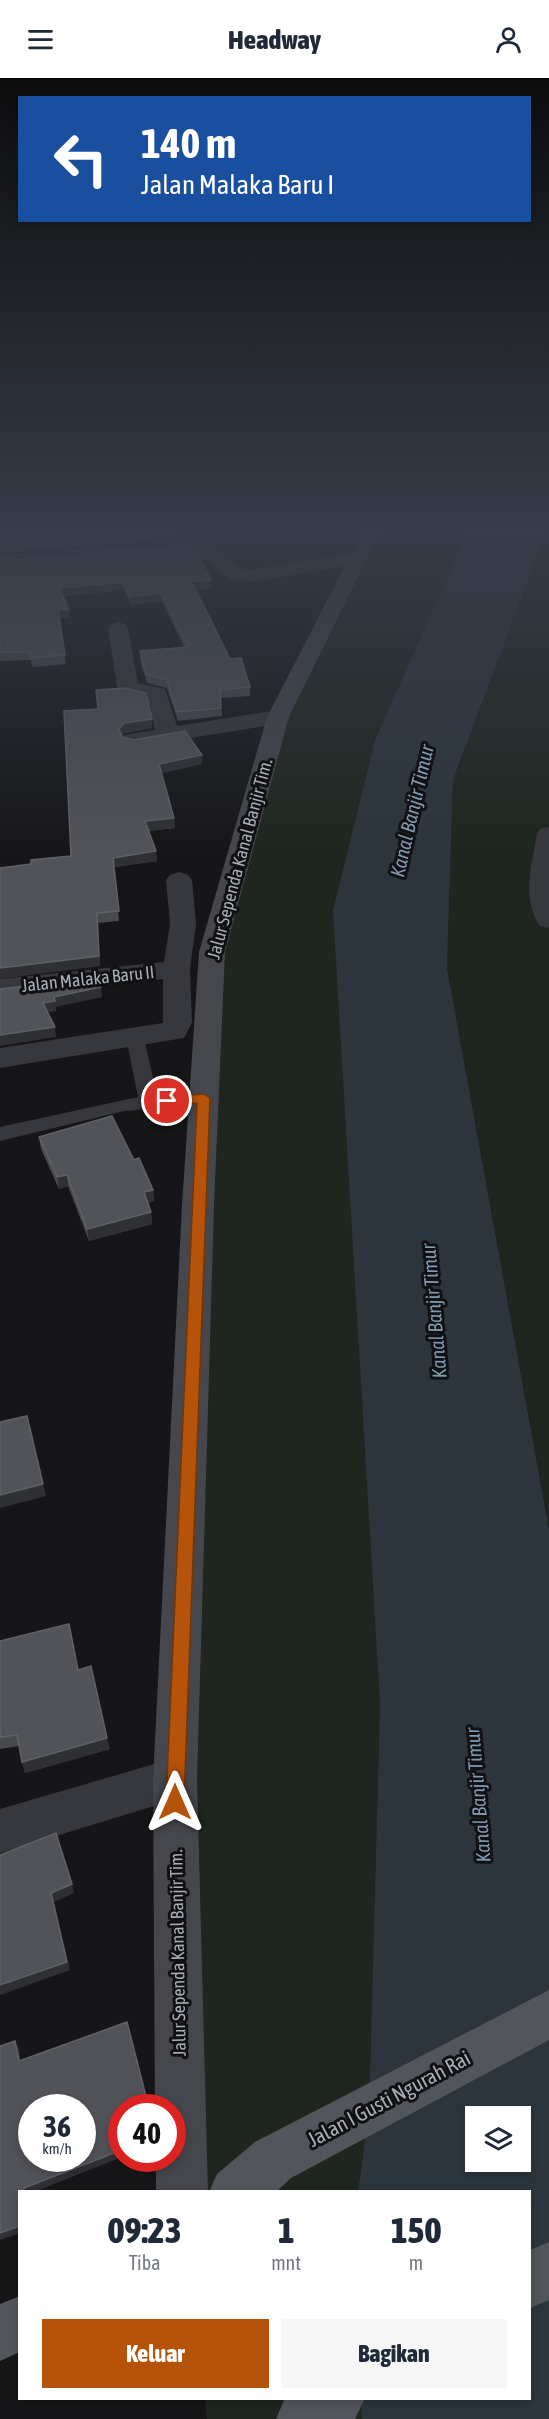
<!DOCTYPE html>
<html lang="id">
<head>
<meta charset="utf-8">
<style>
  body { margin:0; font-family:"Asap Condensed",sans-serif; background:#f6f6f7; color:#1f2937; height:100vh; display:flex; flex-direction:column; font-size:22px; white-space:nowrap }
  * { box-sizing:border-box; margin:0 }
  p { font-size:20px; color:#747a83 }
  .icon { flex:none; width:33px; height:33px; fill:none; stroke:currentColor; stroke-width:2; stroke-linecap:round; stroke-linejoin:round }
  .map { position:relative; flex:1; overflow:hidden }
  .panel { position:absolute; left:18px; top:2112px; width:513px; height:210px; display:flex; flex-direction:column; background:#fff; border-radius:0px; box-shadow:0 3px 9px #0003 }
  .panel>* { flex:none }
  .hud { position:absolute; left:18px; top:18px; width:513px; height:126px; border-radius:0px; box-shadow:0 3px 9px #0003; background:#1a4fa0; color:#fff; overflow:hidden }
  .fabs { position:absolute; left:465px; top:2028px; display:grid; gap:12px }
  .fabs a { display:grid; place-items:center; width:66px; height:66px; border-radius:0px; background:#fff; box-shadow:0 3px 9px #0003; font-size:30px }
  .speed { position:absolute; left:18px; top:2016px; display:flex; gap:12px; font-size:30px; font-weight:700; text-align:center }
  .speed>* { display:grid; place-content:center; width:78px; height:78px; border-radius:50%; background:#fff; box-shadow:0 3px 9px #0003; line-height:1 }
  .speed small { font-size:15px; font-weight:400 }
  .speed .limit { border:9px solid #d22; background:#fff; color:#111 }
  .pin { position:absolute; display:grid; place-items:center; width:51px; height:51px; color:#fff; margin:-26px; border:3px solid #fff; border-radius:50%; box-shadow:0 2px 6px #0007 }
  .me { position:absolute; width:66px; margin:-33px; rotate:0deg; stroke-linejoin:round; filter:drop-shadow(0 0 4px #0008) }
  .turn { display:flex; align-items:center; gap:21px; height:126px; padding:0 24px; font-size:27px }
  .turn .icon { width:78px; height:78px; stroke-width:2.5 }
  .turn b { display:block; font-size:42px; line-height:51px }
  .eta { display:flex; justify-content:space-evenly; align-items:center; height:102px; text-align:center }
  .eta b { font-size:36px; font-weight:800; line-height:42px }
  .cta { display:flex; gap:12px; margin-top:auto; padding:12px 24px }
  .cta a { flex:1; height:69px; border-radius:0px; background:#b45309; color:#fff; font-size:24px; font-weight:800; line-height:69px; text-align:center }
  .cta a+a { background:#f6f6f7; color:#1f2937 }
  header { display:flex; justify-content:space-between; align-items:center; height:78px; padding:0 24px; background:#fff; font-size:27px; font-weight:800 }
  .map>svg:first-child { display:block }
</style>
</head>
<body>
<header><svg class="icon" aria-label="menu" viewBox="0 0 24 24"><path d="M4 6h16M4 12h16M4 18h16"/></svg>Headway<svg class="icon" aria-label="person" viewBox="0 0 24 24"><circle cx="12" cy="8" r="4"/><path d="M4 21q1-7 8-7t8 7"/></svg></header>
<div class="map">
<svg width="549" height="2341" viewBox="0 0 549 2341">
  <rect width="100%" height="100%" fill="#161618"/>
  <path fill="#1e261f" d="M379,447H471L380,1625L369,2033L358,2113L182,2114L210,913L278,639Z
    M549,450V1450L447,890L453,702Z
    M205,2321H361L363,2341H207Z"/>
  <path fill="#2c353c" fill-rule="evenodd" d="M471,447H549L453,702L447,890L549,1451V2341H362L360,2321L530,2320V2114L358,2113L369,2033L380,1625L333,832L375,662ZM476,2038H520V2084H476Z"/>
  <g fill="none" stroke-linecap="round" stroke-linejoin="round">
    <path fill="#37383d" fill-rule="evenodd" d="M135,953L144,959L157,1018L204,1014L211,1015L214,1020L211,1025L124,1033L0,1063V1049L138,1019L126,959Z"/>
    <path fill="#37383d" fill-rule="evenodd" d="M198,461L205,463L242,491L249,492L358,474L367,480L358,486L249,504L229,500L194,473L0,489V477Z
      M118,544L125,546L128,550L138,605L165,611L177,648L278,632L286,634L289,639L286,644L278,646L133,669L125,667L122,662L125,657L155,652L148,622L129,619L117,608L108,550L111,546Z
      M549,749V850L540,848C521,821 532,786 537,756L540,751Z
      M179,794L188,797L192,802L196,846L190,891L192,944L184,960L0,990V970L163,945V901L0,919V901L164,884L170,846L166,802L170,797Z
      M175,1680L190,1687L197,1702L190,1717L0,1775V1731Z"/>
    <path fill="#45474d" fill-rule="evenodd" d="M370,447H388L367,480L289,639L225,874L214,1127L197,1702L208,2114H156V2080H172V2030H155L153,1702L182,1127L199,874L267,639L349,480Z"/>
    <path fill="#53555c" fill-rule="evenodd" d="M549,1912V1962L291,2100L276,2114H209L217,2096L255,2064Z
      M549,2164V2222L530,2230V2172Z
      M20,2218V2274L0,2283V2226Z
      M285,2320H365L355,2341H276Z"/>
  </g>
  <path fill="#47494d" d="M175,452L176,461L0,475V455Z
    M0,483L211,510L196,512L230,581L250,609V618L221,620L222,638L178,643L167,610L147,605L140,582V573L184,569L162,523L131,527L124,512L63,518L69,531L70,539L59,540L66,586L32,589L31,582L0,583Z
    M64,633L152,641V650L125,655L122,658L202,686L161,695L174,740L175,750L149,753L156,773L157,783L114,789L119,843L98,845L100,888L31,786L71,778Z
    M39,1059L134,1082L153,1112L154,1123L148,1125L151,1134L152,1146L89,1163L68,1108L59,1111L41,1071Z
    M0,1563L79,1592L110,1671L25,1695L22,1684L19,1668L0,1671Z"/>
  <path fill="#2f3033" d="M211,502V510L192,512V504Z
    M123,504L124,512L60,518L59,510Z
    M161,515L162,523L131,527L130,519Z
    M69,531L70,539L59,540L58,532Z
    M152,641V650L125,655L120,661L119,651L124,645Z
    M202,677V686L159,695V686Z
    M174,740L175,750L146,753L145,743Z
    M156,773L157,783L114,789L113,780Z
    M97,835L100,888L0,901V890Z
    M100,900L102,919L56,929V933L45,935L43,925L54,919Z
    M55,949L56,959L0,968V957Z
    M67,1097L68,1108L59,1111L57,1099Z
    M153,1112L154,1123L145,1126L144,1114Z
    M151,1134L152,1146L89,1163L87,1151Z
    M43,1406L46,1418L0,1430V1417Z
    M107,1660L110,1671L25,1695L22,1684Z
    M72,1806L74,1815L54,1824L70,1892L0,1917V1907L51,1815Z
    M15,1963L19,1970L22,1991L19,1983Z
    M122,2072V2079L34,2114H24V2110Z
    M20,2148V2155L0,2162V2155Z"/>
  <path fill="#525359" stroke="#5f6168" stroke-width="1.5" fill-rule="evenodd" d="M58,447H173L175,452L0,466V455Z
    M186,468L191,474H197L211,502L192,504L230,581L241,580L250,609L220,612L221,630L177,634L167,602L146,596L140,573L188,569L161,515L130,519L123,504L59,510L69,531L58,532L65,577L30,580V574H0V483Z
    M125,610L146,615L152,641L124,645L119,651L122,659L133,662L185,653L202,677L159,686L174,740L145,743L156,773L113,780L119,833L97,835L99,878L0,890V790L31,786V782L71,778L64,633L98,631L96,612Z
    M100,900L101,909L54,919L55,923L43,925L55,949L0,957V911Z
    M112,1038L134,1082L139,1080L153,1112L144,1114L151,1134L87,1151L67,1097L57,1099L39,1059Z
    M27,1338L43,1406L0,1417V1344Z
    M69,1546L78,1592L91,1588L107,1660L22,1684L17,1657L0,1659V1563Z
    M56,1755L72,1806L51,1815L67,1884L0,1907V1777Z
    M127,1944L149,2030H122V2072L24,2110V2114H20V2148L0,2155V1968L15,1963L19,1983ZM32,2030H82V2080H32Z"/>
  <linearGradient id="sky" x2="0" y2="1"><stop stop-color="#0c0c0d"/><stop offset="0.58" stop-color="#363c48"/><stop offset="1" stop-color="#363c48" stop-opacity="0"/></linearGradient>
  <rect width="549" height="775" fill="url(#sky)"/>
  <path fill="#b45309" stroke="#753606" stroke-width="1.5" d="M204,1016L210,1020L184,1724L182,1731L175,1734L169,1731L166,1724L197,1025L167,1027L161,1023L167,1019Z"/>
  <g text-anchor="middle" stroke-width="6" stroke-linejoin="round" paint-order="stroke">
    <g font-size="18" fill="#a8adb8" stroke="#111113">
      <text transform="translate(240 781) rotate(-75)" y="6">Jalur Sependa Kanal Banjir Tim.</text>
      <text transform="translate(88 901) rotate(-6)" y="6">Jalan Malaka Baru II</text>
      <text transform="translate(178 1875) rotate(-91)" y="6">Jalur Sependa Kanal Banjir Tim.</text>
    </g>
    <g font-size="20" font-style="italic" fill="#7f9bb3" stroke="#111113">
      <text transform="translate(412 733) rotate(-77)" y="7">Kanal Banjir Timur</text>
      <text transform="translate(434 1233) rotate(-95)" y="7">Kanal Banjir Timur</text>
      <text transform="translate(478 1717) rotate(-95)" y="7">Kanal Banjir Timur</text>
    </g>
    <g font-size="21" fill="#a8adb8" stroke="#111113">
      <text transform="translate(389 2021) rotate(-28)" y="7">Jalan I Gusti Ngurah Rai</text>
    </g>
  </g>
</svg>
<div class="fabs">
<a><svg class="icon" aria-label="layers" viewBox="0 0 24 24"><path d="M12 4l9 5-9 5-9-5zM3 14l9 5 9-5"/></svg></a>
</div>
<div class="speed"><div>36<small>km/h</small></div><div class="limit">40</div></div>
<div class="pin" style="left:167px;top:1023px;background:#d93025"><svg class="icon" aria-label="arrive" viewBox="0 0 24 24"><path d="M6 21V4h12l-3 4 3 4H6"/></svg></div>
<svg class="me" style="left:175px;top:1724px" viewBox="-20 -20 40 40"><path d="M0-17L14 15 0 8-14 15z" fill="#b45309" stroke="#fff" stroke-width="4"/></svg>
<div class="hud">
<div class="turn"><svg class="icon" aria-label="left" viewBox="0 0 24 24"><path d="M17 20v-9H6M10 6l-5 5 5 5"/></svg><div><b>140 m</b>Jalan Malaka Baru I</div></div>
</div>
<section class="panel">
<div class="eta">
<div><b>09:23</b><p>Tiba</p></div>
<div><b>1</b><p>mnt</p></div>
<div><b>150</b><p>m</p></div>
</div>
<div class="cta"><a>Keluar</a><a>Bagikan</a></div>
</section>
</div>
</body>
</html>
